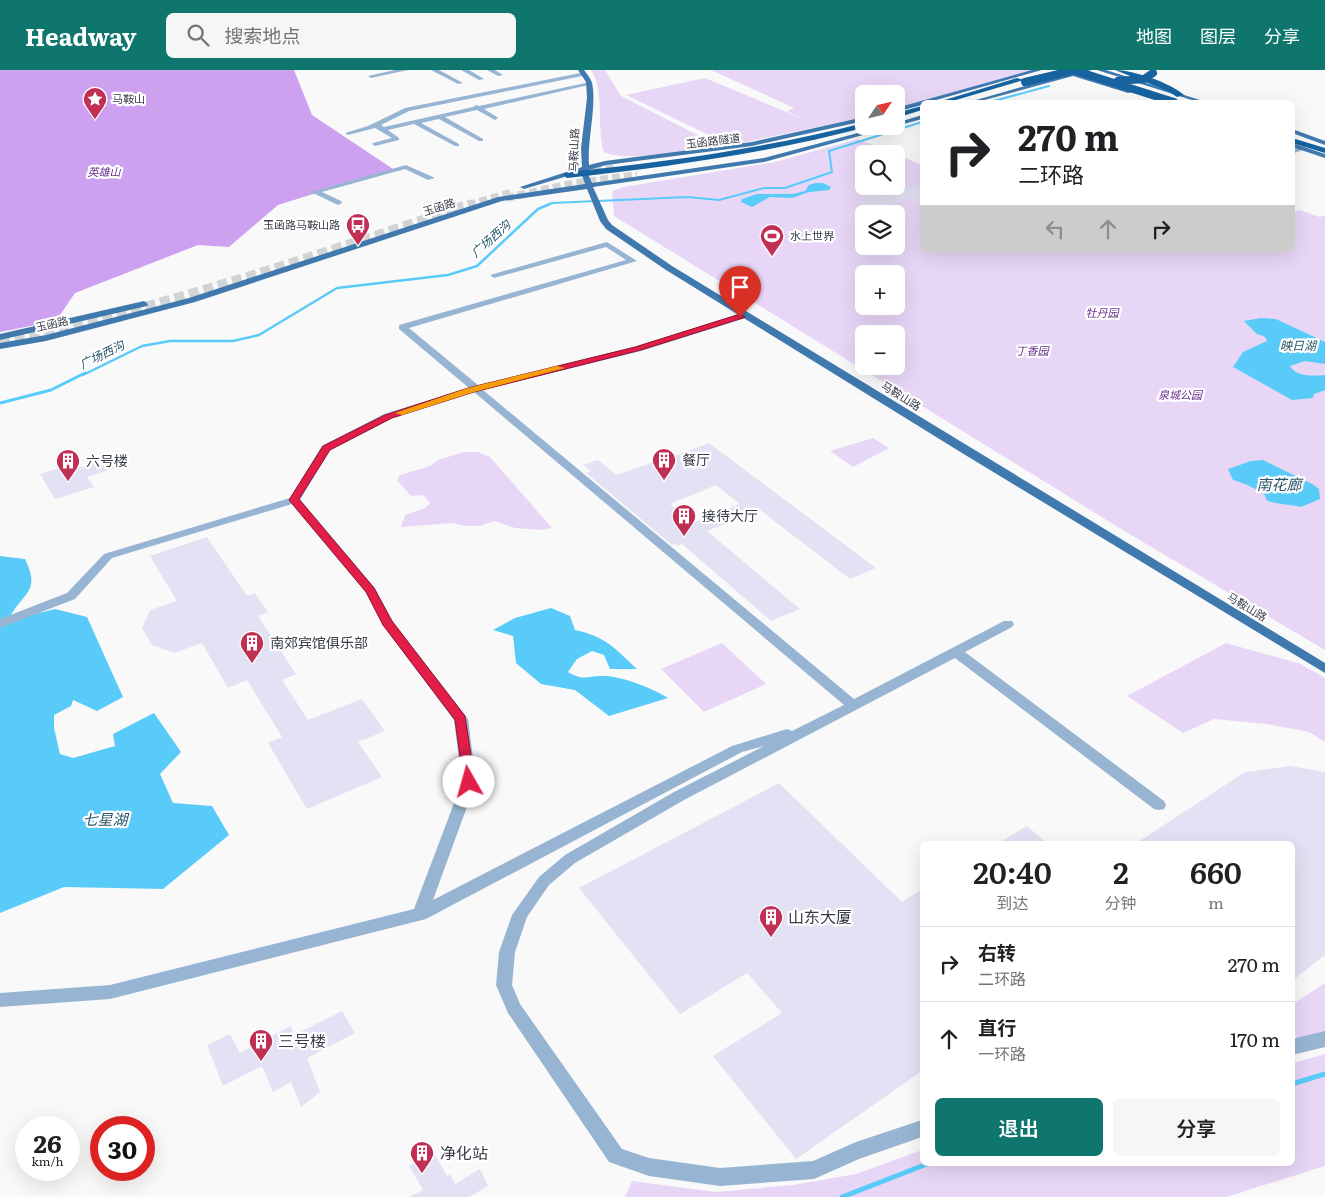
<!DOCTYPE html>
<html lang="zh">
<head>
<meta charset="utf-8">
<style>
  body { margin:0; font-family:Literata,"Noto Sans SC",serif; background:#f6f6f6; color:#202124; height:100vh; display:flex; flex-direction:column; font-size:19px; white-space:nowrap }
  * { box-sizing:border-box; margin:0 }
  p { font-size:16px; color:#757577 }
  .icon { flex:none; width:28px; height:28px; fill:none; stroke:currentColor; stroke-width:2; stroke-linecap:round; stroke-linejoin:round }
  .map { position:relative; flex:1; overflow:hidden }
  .panel { position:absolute; left:920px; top:771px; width:375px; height:325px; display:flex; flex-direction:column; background:#fff; border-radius:8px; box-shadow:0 5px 20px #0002 }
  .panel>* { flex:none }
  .hud { position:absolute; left:920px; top:30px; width:375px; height:152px; border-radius:8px; box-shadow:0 5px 20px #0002; background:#fff; color:#202124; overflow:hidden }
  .needle { width:32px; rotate:55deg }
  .tools { position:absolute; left:855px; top:15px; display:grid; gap:10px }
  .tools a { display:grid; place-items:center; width:50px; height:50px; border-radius:8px; background:#fff; box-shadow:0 5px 20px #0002; font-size:25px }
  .speed { position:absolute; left:15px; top:1046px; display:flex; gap:10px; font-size:25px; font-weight:700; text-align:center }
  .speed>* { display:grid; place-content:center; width:65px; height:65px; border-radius:50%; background:#fff; box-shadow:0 5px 20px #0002; line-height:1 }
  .speed small { font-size:12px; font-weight:400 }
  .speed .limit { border:8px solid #d22; background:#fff; color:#111 }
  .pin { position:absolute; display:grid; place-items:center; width:42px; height:42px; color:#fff; margin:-51px -21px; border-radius:50% 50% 50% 0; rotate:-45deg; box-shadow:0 0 5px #0007 }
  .pin .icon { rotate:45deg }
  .me { position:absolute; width:55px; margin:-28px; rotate:353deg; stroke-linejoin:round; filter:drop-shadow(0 0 4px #0008) }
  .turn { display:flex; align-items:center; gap:18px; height:105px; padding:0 15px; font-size:22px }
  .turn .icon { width:65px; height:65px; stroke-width:2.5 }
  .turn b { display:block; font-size:35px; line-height:42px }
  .lanes { display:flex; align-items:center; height:48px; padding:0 15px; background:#0003; justify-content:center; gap:25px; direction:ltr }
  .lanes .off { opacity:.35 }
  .eta { display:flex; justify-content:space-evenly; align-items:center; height:85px; text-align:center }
  .eta b { font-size:30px; font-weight:600; line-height:35px }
  .action { display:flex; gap:10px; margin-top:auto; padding:10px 15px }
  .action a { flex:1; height:58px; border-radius:8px; background:#0f766e; color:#fff; font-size:20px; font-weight:600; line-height:58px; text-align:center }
  .action a+a { background:#f6f6f6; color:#202124 }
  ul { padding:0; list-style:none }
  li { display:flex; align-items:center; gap:15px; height:75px; padding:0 15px; border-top:1px solid #e0e0e0 }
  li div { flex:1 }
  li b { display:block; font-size:19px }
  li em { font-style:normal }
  header { display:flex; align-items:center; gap:30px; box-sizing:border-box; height:70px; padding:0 25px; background:#0f766e; color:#fff }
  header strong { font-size:24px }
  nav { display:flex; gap:28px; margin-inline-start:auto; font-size:18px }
  .search { width:350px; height:45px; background:#f6f6f6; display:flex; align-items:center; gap:12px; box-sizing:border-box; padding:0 18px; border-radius:8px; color:#757577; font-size:19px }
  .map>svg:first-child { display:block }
</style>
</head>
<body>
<header>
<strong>Headway</strong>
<div class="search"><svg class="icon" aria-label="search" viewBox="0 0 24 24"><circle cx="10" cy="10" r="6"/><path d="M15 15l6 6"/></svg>搜索地点</div>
<nav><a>地图</a><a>图层</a><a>分享</a></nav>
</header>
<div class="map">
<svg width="1325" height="1127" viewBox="0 0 1325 1127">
  <rect width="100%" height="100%" fill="#f9f9f9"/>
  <path fill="#e8d6f7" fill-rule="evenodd" d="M591,0H605L621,26L723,78C695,80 626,93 604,82C596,57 605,19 591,0Z
    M711,0H1036L896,38V24H864V47L728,76L717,70L737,64L717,69L626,25L705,8L801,48L787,41L794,38Z
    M858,69L895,84H864V116H896V84L922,95V180H1292L1293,142L1300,140L1320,147L1325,145V580L1126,462L614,146L612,121L624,117L775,92ZM864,144H896V176H864ZM864,204H896V236H864ZM864,264H896V296H864Z
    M873,368L889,378L853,397L830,381Z
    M464,382H478L490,387L552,458L539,460L515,458L494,451L480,456H465L452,453L401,457L405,445L425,438L430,433L423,425L411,426L397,410L400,405L430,396L438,390Z
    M722,573L766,614L704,642L661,599Z
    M1226,573L1301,594L1325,608V672L1309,662L1267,654L1214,649L1183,663L1127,626Z
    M1325,913V971L1302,979L1293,961V934Z
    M1325,984V1096L1226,1127H625L632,1111L716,1122L793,1115L856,1104L922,1080V1094H1292L1293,993Z"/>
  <path fill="#cda0f0" d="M0,0H294L312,45L393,99L278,135L229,177L198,175L75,223L56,251L0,262Z"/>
  <path fill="#59cbf9" d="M815,113H823L831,117L829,120L809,122L792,128L770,127L752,137L741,132L742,129L757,124H793L805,121L809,115Z
    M1261,248L1276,249L1325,272V294L1305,291L1290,296C1296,307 1313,306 1325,305V320L1314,324L1313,328L1292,330L1233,297L1243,282L1267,271L1264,266L1257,264L1244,251Z
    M1263,390L1312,414L1319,419L1320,429L1301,437C1289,434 1277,435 1266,430L1265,425C1259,420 1242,412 1233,410L1228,399L1251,391Z
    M0,486L25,489C42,524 21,522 8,551L55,539L87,547L123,627L97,641L73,630L71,636L54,645V658L60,684L73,688L115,676L113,664L154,643L181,682L160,704L173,733L212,736L229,765L163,819L64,817L0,843Z
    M551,538L570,546L575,560C607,567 614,578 637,599H610L604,585L592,581L577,589L568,602C584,612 588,605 605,606C624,607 652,618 668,628L609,646L575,620L541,614L516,593L513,566L493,560L515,548Z"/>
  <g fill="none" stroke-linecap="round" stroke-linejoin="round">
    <path stroke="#59cbf9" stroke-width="2" d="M990,32L1049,16
      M547,135L552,133L688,127L719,130L764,118H785L832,102L829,81L922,52"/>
    <path stroke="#59cbf9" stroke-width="2.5" d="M83,305L142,276L170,271H233L259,265L337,218L448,205L477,196L538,139L550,134"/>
    <path stroke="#59cbf9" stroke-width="3" d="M0,333L51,320L85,303"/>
    <path stroke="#59cbf9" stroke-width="5" d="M1292,1014L1325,1004
      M842,1127L927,1094"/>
  </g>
  <path fill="#e3e2f4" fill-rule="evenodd" d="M922,114V135L909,128L861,143L864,120L881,127Z
    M709,373L876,498L850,509L760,440L707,461L800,539L771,551L682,474L677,476L675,473L672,475L586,403L591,401L583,395L598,390L617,405L659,390L661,392ZM716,415L740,434L693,453L670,434Z
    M111,388L117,397L87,407L94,417L55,429L40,404L68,395L70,398L77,396L78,398Z
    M207,467L247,526L255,523L268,542L258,546L296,604L282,610L308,650L362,629L385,661L358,672L382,707L307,739L268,673L282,667L247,610L228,618L202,573L174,583L152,575L142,558L150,540L177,531L150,486Z
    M1290,696L1325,702V885L1292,911V774H1135L1245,702Z
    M779,713L902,832L922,819V1001L796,1089L713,986L782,943L747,903L680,944L579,818Z
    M1027,756L1048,774H997Z
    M342,941L355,963L307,988L320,1022L301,1037L291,1012L273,1022L262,996L223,1016L207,975L230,964L240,983L291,956L294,965Z
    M433,1081L447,1106L450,1104L455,1114L480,1099L488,1116L469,1127H409L423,1120L409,1096Z"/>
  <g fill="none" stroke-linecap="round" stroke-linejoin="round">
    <path stroke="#d2d3d5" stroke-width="8" stroke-dasharray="8 4" stroke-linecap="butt" d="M582,103L617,95
      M506,128L576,113L637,105
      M468,135L514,122"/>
    <path stroke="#d2d3d5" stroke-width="10" stroke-dasharray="10 5" stroke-linecap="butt" d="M454,139L472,134
      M0,272C145,242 285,196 426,149L464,139"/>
    <path fill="#97b5d3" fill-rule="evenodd" d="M395,0H408L371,8L368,6Z
      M431,0H439L463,13L458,14Z
      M461,0H469L484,9L479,10Z
      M487,0H495L503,5L498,6Z
      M585,2L587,5L409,41L381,55L384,57L473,37L476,35L479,36L590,12L593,14L484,39L497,47L498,48L495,50L477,40L445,47L483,69V71H479L439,49L421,53L459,74V76H455L414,54L388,60L399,68V70L375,76L372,74L373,73L392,68L375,58L348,65L345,63L368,56L405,38Z
      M1303,76L1305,77V79L1292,84V79Z
      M406,95L435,108L428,110L405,99L322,122L341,131L342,133L338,135L311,122Z
      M607,172L637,191L409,258L478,315L635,277L743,243H749V247L641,281L483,320L854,629L1004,551H1012L1014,554L1012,557L965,582L1164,731L1166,735L1164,739L1159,740L1154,739L955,588L684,730L575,793L549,815L527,847L515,882L512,915L520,934L622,1079L649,1088L720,1098L813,1091L856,1072L922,1050V1067L859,1089L814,1109L720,1116L649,1106L609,1092L508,943L496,915L499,882L512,845L539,807L565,785L674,722L764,676L742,682L426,849L110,929L0,937V923L110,915L414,839L462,712L454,650L383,555L366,522L292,434L112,488L75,529L0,558V549L67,523L104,484L290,428L322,376L384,344L469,318L399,259V255L626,190L606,177L494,208L490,205ZM474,322L844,635L792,661L787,659L732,676L433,830L476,712L468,649L392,551L375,518L300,430L330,380L392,348Z
      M1325,961V977L1292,985V969Z"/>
    <path fill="#3f79ae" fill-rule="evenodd" d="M578,0H584C587,4 591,9 592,13C597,35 587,70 589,95L605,91L752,72L864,47V51L752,76L606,95L589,100L588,104L592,113L764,88L884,56H896V53L922,45V49L764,92L593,117L608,150L612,155L672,196L1325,593V603L962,383L666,200L606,159L600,151L587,119L502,131L195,232L46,271L0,279V273L46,265L189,228L498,127L585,114L581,102L524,119L520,117L582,97L581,78L587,28L586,12Z
      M1032,0H1042L929,32H922V35L896,42V38Z
      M1081,0H1091L1080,4L1133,22L1128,23L1073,6L977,32H969Z
      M1097,0H1106L1206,32H1198Z
      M1292,59L1325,71V75L1292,63Z
      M1292,73L1325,84V88L1292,77Z
      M144,231L148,234L147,236L0,270V264Z"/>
    <path fill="#1663a0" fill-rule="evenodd" d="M1115,0C1133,0 1171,13 1184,25L1177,27L1168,21Z
      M1017,8L1024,10L949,32H938Z
      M922,36V40L896,48V43Z
      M864,53V56L867,57C768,83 668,97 567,108L563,105L567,102C668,92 766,78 864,53Z
      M1292,68L1325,78V83L1292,73Z"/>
    <path stroke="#1663a0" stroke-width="8" d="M1073,0L1174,32
      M1118,11L1144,9L1153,3
      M1025,12L1075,0"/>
  </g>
  <path fill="#e11d48" stroke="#92132f" d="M740,244L745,247L743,248L641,280L474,322L392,348L330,380L299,429L374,518L392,551L465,646L475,712L473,715H464L455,650L383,555L366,522L289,430L323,376L385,345L468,318L635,277Z"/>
  <path fill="#f59e0b" d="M557,296L565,298L474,322L402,345L395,343L468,318Z"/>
  <defs>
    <g id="sight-pin" transform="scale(1.25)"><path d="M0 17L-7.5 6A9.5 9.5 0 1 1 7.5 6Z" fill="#c03055" stroke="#fff"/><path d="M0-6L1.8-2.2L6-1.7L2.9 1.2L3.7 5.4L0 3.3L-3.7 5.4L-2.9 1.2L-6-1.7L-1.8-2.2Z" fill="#fff"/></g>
    <g id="bus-pin" transform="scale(1.25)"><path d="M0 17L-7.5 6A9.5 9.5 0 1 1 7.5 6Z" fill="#c03055" stroke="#fff"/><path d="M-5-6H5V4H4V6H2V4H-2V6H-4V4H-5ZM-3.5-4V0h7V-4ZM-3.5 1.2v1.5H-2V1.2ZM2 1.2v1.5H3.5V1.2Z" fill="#fff"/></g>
    <g id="stadium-pin" transform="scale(1.25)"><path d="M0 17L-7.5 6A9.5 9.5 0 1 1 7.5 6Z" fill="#c03055" stroke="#fff"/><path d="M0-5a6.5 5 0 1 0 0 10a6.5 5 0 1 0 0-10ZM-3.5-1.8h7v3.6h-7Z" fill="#fff"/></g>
    <g id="building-pin" transform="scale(1.25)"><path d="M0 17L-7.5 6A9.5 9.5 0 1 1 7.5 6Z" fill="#c03055" stroke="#fff"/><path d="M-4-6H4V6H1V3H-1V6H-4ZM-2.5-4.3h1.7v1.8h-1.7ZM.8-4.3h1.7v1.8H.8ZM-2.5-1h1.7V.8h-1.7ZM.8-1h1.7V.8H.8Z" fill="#fff"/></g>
  </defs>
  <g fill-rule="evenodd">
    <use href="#sight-pin" x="95" y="29"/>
    <use href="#bus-pin" x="358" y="155"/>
    <use href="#stadium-pin" x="772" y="166"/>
    <use href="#building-pin" x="664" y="390"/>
    <use href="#building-pin" x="68" y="391"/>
    <use href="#building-pin" x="684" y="446"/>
    <use href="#building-pin" x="252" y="573"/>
    <use href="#building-pin" x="771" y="847"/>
    <use href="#building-pin" x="261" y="971"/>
    <use href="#building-pin" x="422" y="1083"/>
  </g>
  <g text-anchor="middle" stroke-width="4.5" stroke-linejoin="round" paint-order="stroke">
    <g font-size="11" fill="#373c47" stroke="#fff" text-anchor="start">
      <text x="112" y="33">马鞍山</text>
      <text x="340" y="159" text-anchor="end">玉函路马鞍山路</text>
      <text x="790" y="170">水上世界</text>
    </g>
    <g font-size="11" fill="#373c47" stroke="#fff">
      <text transform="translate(713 71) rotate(-7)" y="4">玉函路隧道</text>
      <text transform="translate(574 80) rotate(-88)" y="4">马鞍山路</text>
      <text transform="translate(439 137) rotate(-17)" y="4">玉函路</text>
      <text transform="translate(52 254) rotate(-13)" y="4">玉函路</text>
      <text transform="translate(901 326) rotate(32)" y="4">马鞍山路</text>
      <text transform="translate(1247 537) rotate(31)" y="4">马鞍山路</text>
    </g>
    <g font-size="11" font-style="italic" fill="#69318d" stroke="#fff">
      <text x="104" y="106">英雄山</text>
      <text x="1102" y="247">牡丹园</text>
      <text x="1032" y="285">丁香园</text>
      <text x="1180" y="329">泉城公园</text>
    </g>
    <g font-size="12" font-style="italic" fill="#27566a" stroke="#fff">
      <text transform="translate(491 169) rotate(-42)" y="4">广场西沟</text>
      <text x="1298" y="280">映日湖</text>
      <text transform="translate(102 285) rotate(-26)" y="4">广场西沟</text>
    </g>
    <g font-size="14" fill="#373c47" stroke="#fff" text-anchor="start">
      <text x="682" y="395">餐厅</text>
      <text x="86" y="396">六号楼</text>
      <text x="702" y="451">接待大厅</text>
      <text x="270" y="578">南郊宾馆俱乐部</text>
    </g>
    <g font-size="15" font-style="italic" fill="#27566a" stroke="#fff">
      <text x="1279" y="420">南花廊</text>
      <text x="105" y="755">七星湖</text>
    </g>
    <g font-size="16" fill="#373c47" stroke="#fff" text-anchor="start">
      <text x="788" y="853">山东大厦</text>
      <text x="278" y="977">三号楼</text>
      <text x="440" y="1089">净化站</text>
    </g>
  </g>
</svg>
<div class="tools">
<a><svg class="needle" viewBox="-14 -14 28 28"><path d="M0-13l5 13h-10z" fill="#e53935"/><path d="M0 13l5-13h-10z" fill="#757577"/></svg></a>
<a><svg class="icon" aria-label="search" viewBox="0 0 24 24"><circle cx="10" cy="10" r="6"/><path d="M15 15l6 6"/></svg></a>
<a><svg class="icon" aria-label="layers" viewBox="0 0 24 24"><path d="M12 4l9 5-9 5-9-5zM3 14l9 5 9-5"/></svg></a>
<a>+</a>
<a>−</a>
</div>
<div class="speed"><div>26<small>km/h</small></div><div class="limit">30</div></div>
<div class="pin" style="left:740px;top:247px;background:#d93025"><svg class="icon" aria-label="arrive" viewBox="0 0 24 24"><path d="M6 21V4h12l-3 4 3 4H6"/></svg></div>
<svg class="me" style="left:469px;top:712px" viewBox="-20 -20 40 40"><circle r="19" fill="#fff"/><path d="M0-13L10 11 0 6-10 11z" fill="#e11d48"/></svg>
<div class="hud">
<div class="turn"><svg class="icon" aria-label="right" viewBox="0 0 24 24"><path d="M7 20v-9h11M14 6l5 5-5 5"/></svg><div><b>270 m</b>二环路</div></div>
<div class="lanes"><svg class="icon off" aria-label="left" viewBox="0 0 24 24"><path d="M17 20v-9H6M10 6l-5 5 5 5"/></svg><svg class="icon off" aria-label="ahead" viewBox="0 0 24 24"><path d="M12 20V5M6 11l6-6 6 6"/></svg><svg class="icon" aria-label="right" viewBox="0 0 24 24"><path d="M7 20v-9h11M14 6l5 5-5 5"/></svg></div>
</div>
<section class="panel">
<div class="eta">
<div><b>20:40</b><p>到达</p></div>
<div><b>2</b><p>分钟</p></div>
<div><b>660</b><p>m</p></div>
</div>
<ul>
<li><svg class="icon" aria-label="right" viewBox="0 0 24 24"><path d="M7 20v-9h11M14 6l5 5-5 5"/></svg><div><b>右转</b><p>二环路</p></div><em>270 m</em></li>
<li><svg class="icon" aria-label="ahead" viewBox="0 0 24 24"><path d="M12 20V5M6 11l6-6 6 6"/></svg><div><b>直行</b><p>一环路</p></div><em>170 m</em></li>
</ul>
<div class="action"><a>退出</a><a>分享</a></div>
</section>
</div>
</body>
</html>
